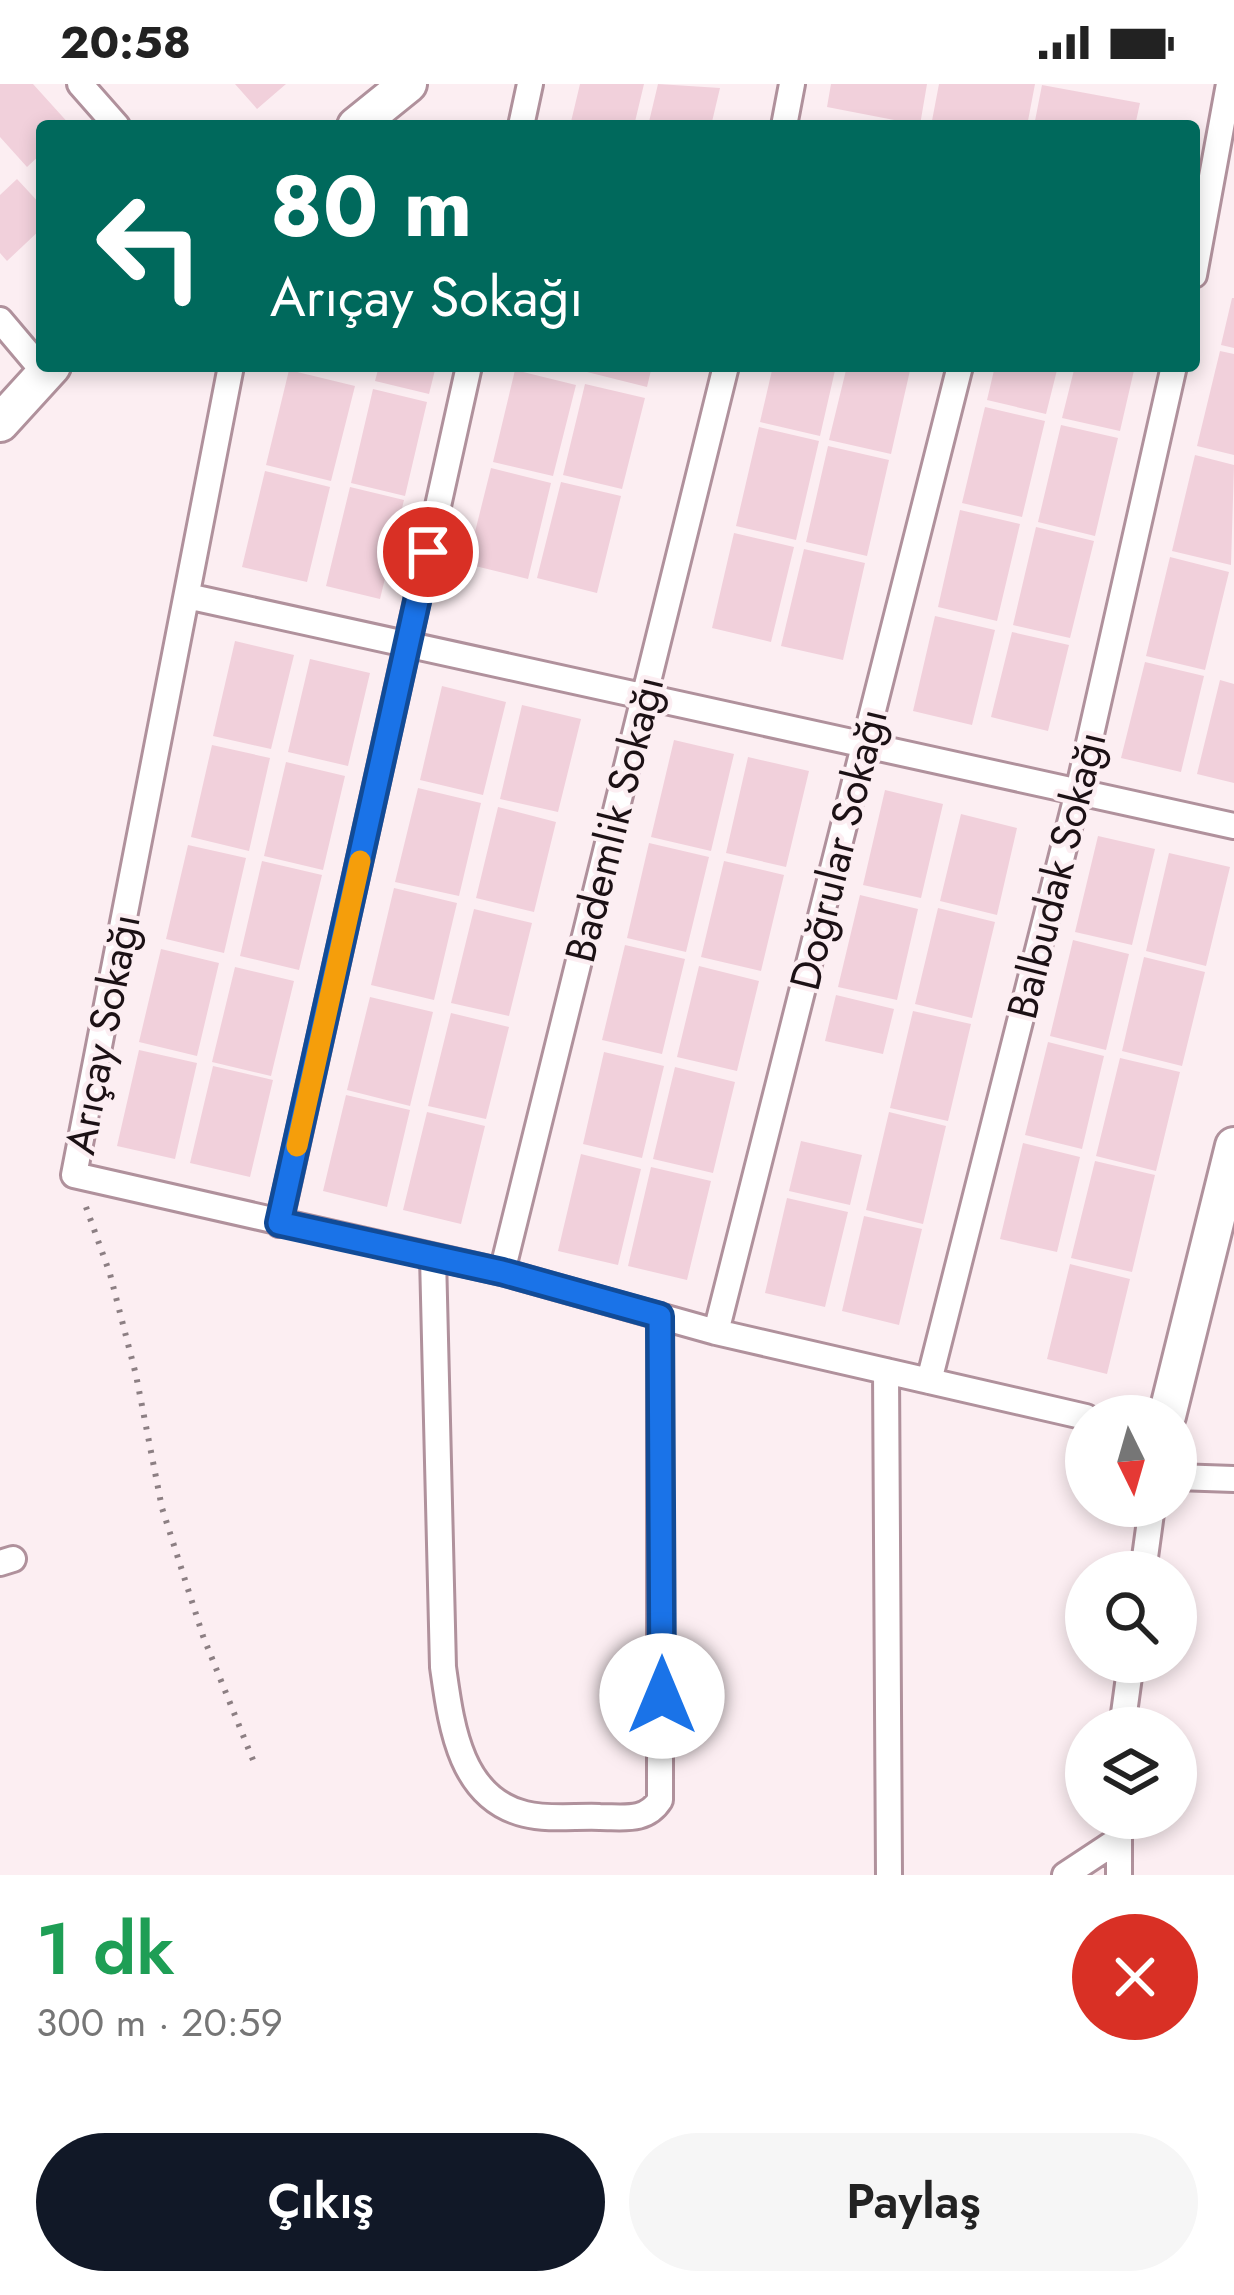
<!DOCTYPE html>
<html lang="tr">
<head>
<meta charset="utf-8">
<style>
  body { margin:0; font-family:Jost,sans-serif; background:#f6f6f6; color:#222; height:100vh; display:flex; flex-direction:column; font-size:45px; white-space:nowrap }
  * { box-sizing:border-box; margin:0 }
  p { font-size:39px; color:#767676 }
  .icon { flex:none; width:66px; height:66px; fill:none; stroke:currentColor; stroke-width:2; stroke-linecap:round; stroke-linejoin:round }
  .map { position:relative; height:1791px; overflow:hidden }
  .sheet { display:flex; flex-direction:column; background:#fff; flex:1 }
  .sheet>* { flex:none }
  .top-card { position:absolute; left:36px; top:36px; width:1164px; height:252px; border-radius:12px; box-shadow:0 6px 18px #0003; background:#00695c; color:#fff; overflow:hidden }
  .needle { width:78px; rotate:175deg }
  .tools { position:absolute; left:1065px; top:1311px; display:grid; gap:24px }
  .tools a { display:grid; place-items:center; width:132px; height:132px; border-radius:50%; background:#fff; box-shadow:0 6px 18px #0003; font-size:60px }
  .pin { position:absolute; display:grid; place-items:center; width:102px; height:102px; color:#fff; margin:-51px; border:6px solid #fff; border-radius:50%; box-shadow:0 3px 12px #0007 }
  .me { position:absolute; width:132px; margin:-66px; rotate:0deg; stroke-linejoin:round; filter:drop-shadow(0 0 9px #0008) }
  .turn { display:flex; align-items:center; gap:42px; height:252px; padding:0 36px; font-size:54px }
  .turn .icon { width:156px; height:156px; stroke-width:2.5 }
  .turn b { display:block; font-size:84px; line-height:102px }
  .round { display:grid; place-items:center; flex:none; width:126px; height:126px; border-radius:63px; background:#f6f6f6 }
  .overview { display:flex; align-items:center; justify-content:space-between; height:204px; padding:0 36px }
  h1 { font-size:72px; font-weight:600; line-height:90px; color:#1e9e55 }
  .button { display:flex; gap:24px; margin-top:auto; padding:24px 36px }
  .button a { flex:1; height:138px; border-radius:72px; background:#111827; color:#fff; font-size:48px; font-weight:600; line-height:138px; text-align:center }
  .button a+a { background:#f6f6f6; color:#222 }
  .status { display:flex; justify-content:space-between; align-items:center; height:84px; padding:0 60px; background:#fff; direction:ltr }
  .status svg { height:33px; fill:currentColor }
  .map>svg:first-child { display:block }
</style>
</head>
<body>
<div class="status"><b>20:58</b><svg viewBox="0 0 49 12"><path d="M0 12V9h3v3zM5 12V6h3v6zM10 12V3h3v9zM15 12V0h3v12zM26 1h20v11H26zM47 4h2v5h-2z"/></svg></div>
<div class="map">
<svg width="1234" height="1791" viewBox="0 0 1234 1791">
  <rect width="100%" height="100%" fill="#fceef2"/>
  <path fill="#f1d0db" d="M0,0H33L71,42H42V69L27,83L0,53Z
    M235,0H286L257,25Z
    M580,0H644L634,42H570Z
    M658,0L720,4L711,42H648Z
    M831,0H927L920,41L827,23Z
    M939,0H1035L1027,42H931Z
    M1042,1L1140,19L1135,42H1034Z
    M17,95L42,122V144L7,177L0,169V111Z
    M1232,214H1234V264L1221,261Z
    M1220,267L1234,270V371L1197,362Z
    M379,282H436L429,310L375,297Z
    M589,282H652L647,303L587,288Z
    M773,282H836L820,352L760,338Z
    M847,282H911L891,370L829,356Z
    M995,282H1058L1046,330L987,316Z
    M1075,282H1135L1120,347L1062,334Z
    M289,286L355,302L331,397L266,381Z
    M515,286L576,301L553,392L493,378Z
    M585,300L645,314L622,405L563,391Z
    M373,305L427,318L405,412L351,399Z
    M985,323L1045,337L1022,433L962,419Z
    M1061,341L1118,354L1095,452L1038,438Z
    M759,343L819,357L796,456L736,442Z
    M828,362L889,376L867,472L806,458Z
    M1195,371L1234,381L1231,481L1172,467Z
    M491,384L551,399L528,495L467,480Z
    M265,387L330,403L307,498L242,483Z
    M561,398L621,412L597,509L537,494Z
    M350,403L404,416L380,515L326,502Z
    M960,426L1020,440L997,537L938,523Z
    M1036,443L1094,457L1070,554L1013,541Z
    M734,449L794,463L771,558L712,544Z
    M804,465L865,479L843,576L781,562Z
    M1170,473L1229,488L1205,586L1146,572Z
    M935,532L995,546L972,641L913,627Z
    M1012,548L1069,561L1048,647L991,633Z
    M235,557L294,571L271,665L213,652Z
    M310,575L370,589L348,682L288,668Z
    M1145,578L1204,592L1181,688L1121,674Z
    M1220,596L1234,600V699L1197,690Z
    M442,602L506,618L483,711L420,696Z
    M522,621L581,635L558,728L500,715Z
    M674,656L734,670L711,767L651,753Z
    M212,661L270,674L249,767L191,753Z
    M748,673L809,687L786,783L726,769Z
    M286,678L345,692L323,786L264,772Z
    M418,704L481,719L459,812L395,798Z
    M885,706L943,720L921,814L863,801Z
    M498,723L556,738L534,828L476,814Z
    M961,730L1017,744L997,831L940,817Z
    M1098,752L1155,765L1132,861L1075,848Z
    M649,759L709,773L686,868L627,854Z
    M188,761L246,774L224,869L166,855Z
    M1169,769L1230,783L1206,882L1146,867Z
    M262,777L322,791L299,886L240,872Z
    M724,777L784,791L761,887L701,873Z
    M394,804L457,819L434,916L371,901Z
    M860,811L918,825L897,916L838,903Z
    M938,824L995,838L972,934L915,920Z
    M474,825L532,839L509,932L451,919Z
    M1073,856L1129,870L1106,966L1050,952Z
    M625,861L685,875L662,970L602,956Z
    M161,865L219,879L197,972L139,958Z
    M1144,873L1205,888L1182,982L1122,967Z
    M699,882L759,897L737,987L677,973Z
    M235,883L294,897L271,992L212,978Z
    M836,911L894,925L883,970L825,957Z
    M370,913L433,928L410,1022L347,1006Z
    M913,927L971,940L948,1037L890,1024Z
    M451,929L509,943L486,1035L428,1022Z
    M1048,958L1104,972L1082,1065L1025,1051Z
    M139,966L197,979L175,1075L117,1062Z
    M604,968L664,982L642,1074L583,1060Z
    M1120,974L1180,988L1156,1087L1096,1072Z
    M213,982L273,996L250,1093L190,1079Z
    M675,983L735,998L713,1089L653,1075Z
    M346,1011L410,1026L387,1123L323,1107Z
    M427,1028L485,1042L461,1140L403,1126Z
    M889,1028L946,1042L923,1140L866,1126Z
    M801,1057L862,1071L850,1121L789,1107Z
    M1023,1059L1080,1073L1057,1168L1000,1155Z
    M581,1070L641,1085L618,1181L558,1167Z
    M1095,1077L1155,1091L1132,1188L1071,1174Z
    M651,1083L711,1097L687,1196L628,1182Z
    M787,1114L848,1128L825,1223L765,1209Z
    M864,1132L922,1145L899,1241L842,1227Z
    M1070,1180L1130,1195L1107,1290L1047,1275Z"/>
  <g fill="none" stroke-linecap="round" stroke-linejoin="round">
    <g stroke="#b0919c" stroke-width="30">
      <path id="street" d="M80,0L117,42
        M521,42L530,0
        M784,42L792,0
        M1194,191L1229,0
        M0,236L44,288
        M231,282L74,1091L502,1188L716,1248L1086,1333
        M187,512L1234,742
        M279,1140L469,282
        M433,1173L443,1583C451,1639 459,1714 525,1730C548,1736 576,1732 600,1733C624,1733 646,1738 660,1716V1232
        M502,1188L726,282
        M716,1248L960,282
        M886,1287L889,1791
        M929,1297L1078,708L1174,282
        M1176,1393L1234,1395
        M0,1479L13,1475
        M1143,1488L1152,1422
        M1122,1644L1131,1578
        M1119,1734V1791
        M1065,1791L1118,1756"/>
    </g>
    <g stroke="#b0919c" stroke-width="42">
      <path id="secondary" d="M356,42L408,0
        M0,339L52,282
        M1167,1332L1234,1062"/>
    </g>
    <path stroke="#8c7f83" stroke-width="6" stroke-dasharray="3 9" stroke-linecap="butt" d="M86,1123L110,1190L136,1291L162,1424L203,1552L253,1676"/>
    <use href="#street" stroke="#fff" stroke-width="24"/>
    <use href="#secondary" stroke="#fff" stroke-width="36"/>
  </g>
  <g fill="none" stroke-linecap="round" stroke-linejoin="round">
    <g stroke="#114b97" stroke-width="30">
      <path id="route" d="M428,468L279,1139L502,1188L660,1232L662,1612"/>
    </g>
    <use href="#route" stroke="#1a73e8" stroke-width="21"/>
    <path stroke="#f59e0b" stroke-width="21" d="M297,1062L360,777"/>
  </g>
  <g text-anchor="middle" stroke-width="9" stroke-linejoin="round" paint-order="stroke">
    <g font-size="42" fill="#1c1115" stroke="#fceef2">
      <text transform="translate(614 735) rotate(-76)" y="15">Bademlik Sokağı</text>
      <text transform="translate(838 765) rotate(-76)" y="15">Doğrular Sokağı</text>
      <text transform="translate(1056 791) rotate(-76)" y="15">Balbudak Sokağı</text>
      <text transform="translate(102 950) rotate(-79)" y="15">Arıçay Sokağı</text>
    </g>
  </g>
</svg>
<div class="tools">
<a><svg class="needle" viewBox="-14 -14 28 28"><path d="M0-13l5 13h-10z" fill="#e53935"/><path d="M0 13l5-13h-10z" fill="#767676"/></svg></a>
<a><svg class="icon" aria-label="search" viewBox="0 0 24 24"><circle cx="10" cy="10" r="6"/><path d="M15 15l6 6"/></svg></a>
<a><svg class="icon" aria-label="layers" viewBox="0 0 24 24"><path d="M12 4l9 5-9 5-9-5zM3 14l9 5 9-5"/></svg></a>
</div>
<div class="pin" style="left:428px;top:468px;background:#d93025"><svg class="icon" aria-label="arrive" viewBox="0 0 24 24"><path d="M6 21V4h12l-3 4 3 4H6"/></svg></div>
<svg class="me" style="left:662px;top:1612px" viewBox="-20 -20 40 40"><circle r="19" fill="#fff"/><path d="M0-13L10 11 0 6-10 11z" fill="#1a73e8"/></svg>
<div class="top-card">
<div class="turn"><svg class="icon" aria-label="left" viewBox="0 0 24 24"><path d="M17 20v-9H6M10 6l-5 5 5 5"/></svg><div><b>80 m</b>Arıçay Sokağı</div></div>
</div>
</div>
<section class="sheet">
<div class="overview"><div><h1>1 dk</h1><p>300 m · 20:59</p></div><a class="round" style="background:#d93025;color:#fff"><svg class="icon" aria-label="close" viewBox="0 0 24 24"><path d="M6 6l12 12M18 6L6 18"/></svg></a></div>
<div class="button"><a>Çıkış</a><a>Paylaş</a></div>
</section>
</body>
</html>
